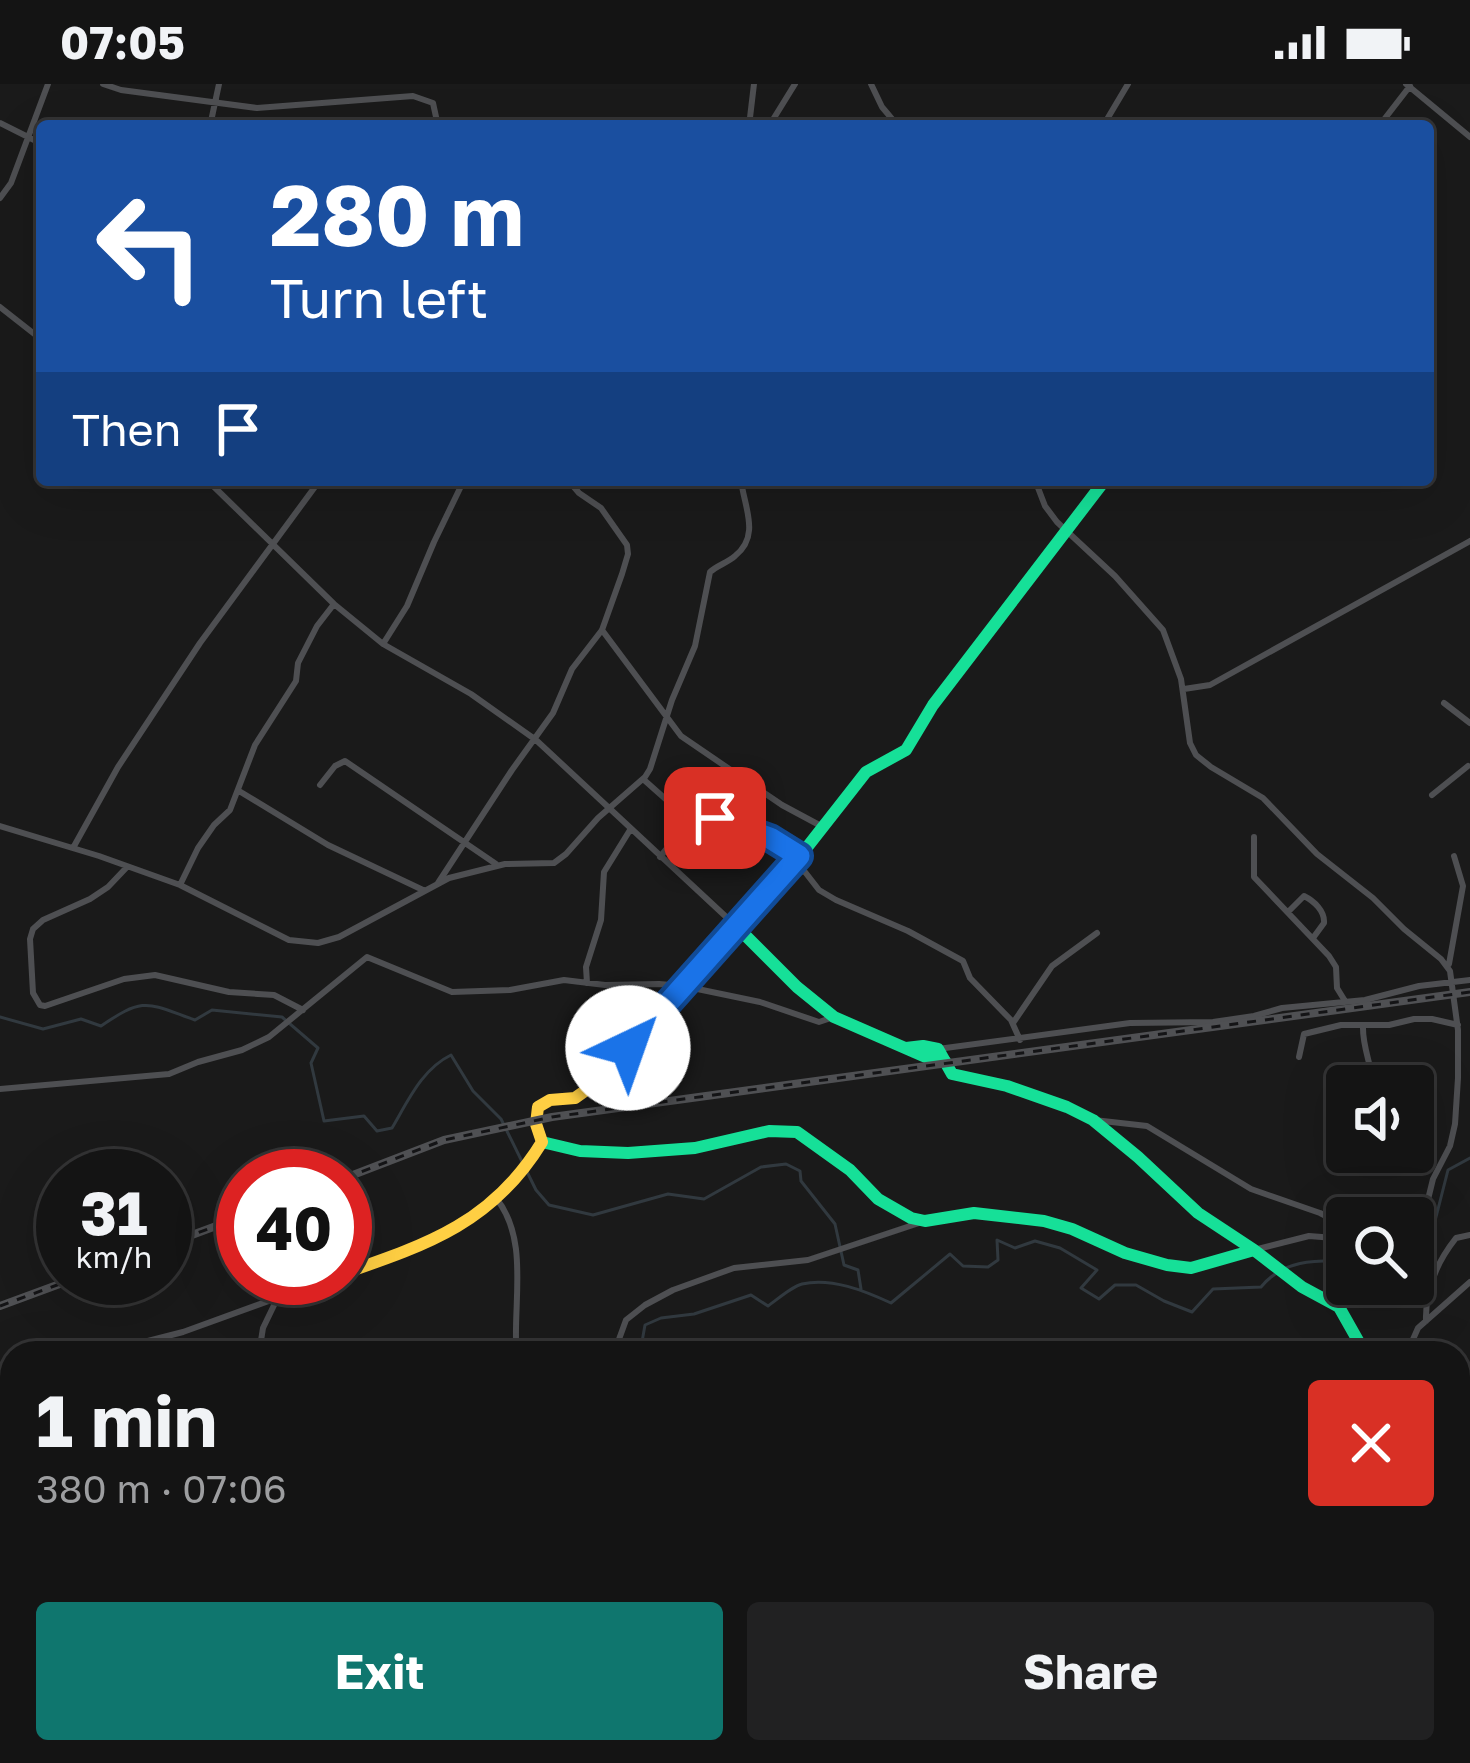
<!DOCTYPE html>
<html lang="en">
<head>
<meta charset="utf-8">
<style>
  body { margin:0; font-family:"Golos Text",sans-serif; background:#212122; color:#f1f3f6; height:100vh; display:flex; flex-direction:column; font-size:45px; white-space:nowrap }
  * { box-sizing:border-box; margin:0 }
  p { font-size:39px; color:#9d9ea0 }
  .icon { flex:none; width:66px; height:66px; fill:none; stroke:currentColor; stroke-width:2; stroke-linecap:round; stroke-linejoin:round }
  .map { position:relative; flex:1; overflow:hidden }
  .sheet { position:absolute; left:0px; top:1257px; width:1470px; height:423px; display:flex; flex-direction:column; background:#141414; border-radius:36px 36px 0 0; box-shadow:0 12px 48px #0002,0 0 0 3px #333334 }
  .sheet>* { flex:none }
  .banner { position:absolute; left:36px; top:36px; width:1398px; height:366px; border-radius:12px; box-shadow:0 12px 48px #0002,0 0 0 3px #333334; background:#1a4fa0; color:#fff; overflow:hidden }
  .buttons { position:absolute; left:1326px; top:981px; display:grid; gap:24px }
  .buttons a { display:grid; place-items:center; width:108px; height:108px; border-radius:12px; background:#141414; box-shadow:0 12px 48px #0002,0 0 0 3px #333334; font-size:60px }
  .speed { position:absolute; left:36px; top:1065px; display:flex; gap:24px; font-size:60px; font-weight:700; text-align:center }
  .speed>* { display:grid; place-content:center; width:156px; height:156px; border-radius:50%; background:#141414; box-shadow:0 12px 48px #0002,0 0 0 3px #333334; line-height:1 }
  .speed small { font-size:30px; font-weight:400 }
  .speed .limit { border:18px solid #d22; background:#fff; color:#111 }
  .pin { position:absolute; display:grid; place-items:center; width:102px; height:102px; color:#fff; margin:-51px; border-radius:24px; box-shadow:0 6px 18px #0006 }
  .me { position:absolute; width:132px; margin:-66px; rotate:42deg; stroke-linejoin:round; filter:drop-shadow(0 0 9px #0008) }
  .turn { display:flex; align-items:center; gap:42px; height:252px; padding:0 36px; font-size:54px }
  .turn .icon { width:156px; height:156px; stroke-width:2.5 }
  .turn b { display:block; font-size:84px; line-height:102px }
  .then { display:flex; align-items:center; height:114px; padding:0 36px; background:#0003; gap:24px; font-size:45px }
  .round { display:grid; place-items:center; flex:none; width:126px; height:126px; border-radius:12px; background:#212122 }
  .head { display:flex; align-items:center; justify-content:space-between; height:204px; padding:0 36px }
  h1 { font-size:72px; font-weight:700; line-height:90px }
  .primary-button { display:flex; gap:24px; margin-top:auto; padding:24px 36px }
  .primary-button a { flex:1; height:138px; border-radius:12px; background:#0f766e; color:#fff; font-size:48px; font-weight:700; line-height:138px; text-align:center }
  .primary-button a+a { background:#212122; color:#f1f3f6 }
  .status { display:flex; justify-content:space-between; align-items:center; height:84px; padding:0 60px; background:#141414; direction:ltr }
  .status svg { height:33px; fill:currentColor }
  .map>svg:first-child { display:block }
</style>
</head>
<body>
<div class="status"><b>07:05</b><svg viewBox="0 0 49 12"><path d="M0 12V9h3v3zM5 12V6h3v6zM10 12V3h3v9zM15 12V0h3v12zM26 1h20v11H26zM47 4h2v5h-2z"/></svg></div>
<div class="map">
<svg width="1470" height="1679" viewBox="0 0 1470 1679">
  <rect width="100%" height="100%" fill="#1a1a1a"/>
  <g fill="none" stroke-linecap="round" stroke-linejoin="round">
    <path stroke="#31393f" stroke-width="3" d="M0,933L43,945L81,935L101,942C145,912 147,919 195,936L212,926L282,933L318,964L311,979L324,1037L364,1032L377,1047L392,1044C408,1017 422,985 451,971L473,1007L501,1035L536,1106L549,1121L593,1131L668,1110L704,1115L761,1083L786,1080L800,1087L801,1097L835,1140L844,1181L858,1186L861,1205
      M1413,1168L1435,1137L1448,1086L1470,1074
      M640,1269L645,1241L661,1234L694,1230L751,1211L768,1222C778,1215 791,1203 802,1200C831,1193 865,1207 891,1219L950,1170L963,1182L988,1183L998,1176L997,1156L1015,1164L1035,1157L1060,1164L1097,1186L1081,1204L1099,1215L1115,1201H1136L1164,1217L1192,1228L1213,1205L1261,1203C1283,1176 1314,1176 1347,1177
      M0,1477L12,1478"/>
    <path stroke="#4e4f52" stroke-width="6" d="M103,0L121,6L257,24L413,12L433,19L438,42
      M871,0L882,23L898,42
      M1406,0L1470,53
      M0,39L42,60
      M210,42L219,0
      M749,42L754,0
      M769,42L795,0
      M1103,42L1128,0
      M1379,42L1410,2
      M0,114L11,99L48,0
      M0,223L42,256
      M207,396L334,520L383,560L471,610L536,656L737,843
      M1035,396L1045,422L1057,438L1115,492L1163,546L1181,595L1190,659L1196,671L1211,683L1263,714L1317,770L1373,814L1404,845L1441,875L1450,887L1458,946V994L1455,1040L1450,1062L1433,1095L1422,1140L1413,1153
      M602,546L681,652L782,721L823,743
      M383,560L407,522L434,458L464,396
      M1184,605L1210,601L1470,457
      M1444,619L1470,639
      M643,695L679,727L685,738L677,752L660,773
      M320,701L335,682L345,677L496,780
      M239,707L328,761L423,806
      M1432,711L1468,682
      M682,726L707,715L728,684
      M679,727C721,735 764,745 798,772
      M0,742L99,772L180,801L289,856L318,859L339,853L449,794L505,780L554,779L566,770L598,734L645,693L650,685L672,616L695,562L710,488C718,481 727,479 735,472C761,451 744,423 741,396
      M1254,753V793L1329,872L1336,883L1337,904L1345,917
      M73,764L118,683L200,559L320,396
      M127,783L108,803L90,815L43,836L33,845L30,855L33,909L40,921L45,922L124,895L155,891L229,908L274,911L303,926
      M788,783L805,788L819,806L836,816L908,847L963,877L970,894L1011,936L1020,956
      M438,799L512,686L553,629L572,585L602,546L622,490L628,470L627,461L601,424L579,409L568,396
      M180,801L198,764L214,741L230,726L255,661L296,597L298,579L317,542L334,520
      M1288,828L1304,812C1314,817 1325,827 1324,839L1313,854
      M1449,880L1463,802L1454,772
      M587,899L586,883L601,836L604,788L630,746
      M1013,939L1052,882L1097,849
      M1363,941C1362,964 1372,980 1373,1002
      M938,965L1130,939L1213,938L1254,932L1282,924L1365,916L1419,902L1470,896
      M1299,973L1304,950L1341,941H1389L1414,935H1432L1458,941
      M0,1005L169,990L198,978L242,966L269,953L367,873L452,908L510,906L564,896L605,901L659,900L683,902L760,918L819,938L834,933
      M1094,1036L1147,1042L1251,1105L1320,1129L1347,1143
      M496,1114C527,1152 515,1209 516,1255L524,1269
      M1254,1166L1309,1152L1347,1155
      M1426,1237C1425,1206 1437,1178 1456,1154L1470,1151
      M101,1269L183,1248L332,1194
      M259,1269L263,1244L278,1213L282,1194
      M614,1269L626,1236L645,1221L673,1206L734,1184L808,1176L922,1138
      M1407,1269L1418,1244L1470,1198
      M0,1297L12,1294
      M0,1449H12
      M1458,1515L1470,1508
      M1458,1603L1470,1600
      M416,1668L417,1679
      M553,1668L554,1679
      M744,1668L750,1679
      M1024,1668L1027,1679
      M1234,1668L1241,1679
      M344,1679L345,1668
      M646,1679L659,1673L686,1668
      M1289,1679L1306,1668"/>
    <path stroke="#16e098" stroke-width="12" d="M737,843L797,903L834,933L928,974L945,977
      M713,869L808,762L866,688L906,666L933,621L1105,396
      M906,964L923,962L938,965L952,990L1007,1002L1067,1023L1093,1036L1138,1073L1198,1129L1254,1166L1302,1203L1339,1223L1365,1269
      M542,1058L580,1067L628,1069L695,1064L769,1047L797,1048L850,1086L878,1115L911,1134L925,1137L974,1129L1044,1137L1072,1145L1125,1169L1167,1181L1191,1184L1254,1166
      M1458,1330L1470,1333"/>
    <path stroke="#ffcf43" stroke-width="12" d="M345,1189C429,1160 493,1138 542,1058L536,1040L538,1023L550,1016L575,1014L596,999L713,869
      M828,1679L844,1668"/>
    <g stroke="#4f5053" stroke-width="8">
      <path id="rail" d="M345,1094L444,1056L552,1033L1470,908
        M165,1161L243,1132
        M0,1222L76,1194"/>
    </g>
    <use href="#rail" stroke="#141416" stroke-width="3" stroke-dasharray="9" stroke-linecap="butt"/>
  </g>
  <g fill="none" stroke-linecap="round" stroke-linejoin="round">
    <g stroke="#114b97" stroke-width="30">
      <path id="route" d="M628,964L799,772L770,754L715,734"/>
    </g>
    <use href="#route" stroke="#1a73e8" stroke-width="21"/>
  </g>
</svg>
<div class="buttons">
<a><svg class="icon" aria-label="sound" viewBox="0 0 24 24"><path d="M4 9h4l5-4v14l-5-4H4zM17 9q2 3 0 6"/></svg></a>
<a><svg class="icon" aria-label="search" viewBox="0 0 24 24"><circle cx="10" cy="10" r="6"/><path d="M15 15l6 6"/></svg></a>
</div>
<div class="speed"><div>31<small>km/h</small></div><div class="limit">40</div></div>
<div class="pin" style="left:715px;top:734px;background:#d93025"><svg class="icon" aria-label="arrive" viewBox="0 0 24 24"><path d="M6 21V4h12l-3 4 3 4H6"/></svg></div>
<svg class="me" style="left:628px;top:964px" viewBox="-20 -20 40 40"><circle r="19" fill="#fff"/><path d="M0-13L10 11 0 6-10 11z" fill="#1a73e8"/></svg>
<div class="banner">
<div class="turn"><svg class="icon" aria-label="left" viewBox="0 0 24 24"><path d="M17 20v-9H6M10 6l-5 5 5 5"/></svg><div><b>280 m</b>Turn left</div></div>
<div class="then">Then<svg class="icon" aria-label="arrive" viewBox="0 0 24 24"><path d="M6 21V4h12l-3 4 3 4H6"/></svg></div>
</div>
<section class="sheet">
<div class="head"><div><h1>1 min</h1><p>380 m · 07:06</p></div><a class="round" style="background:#d93025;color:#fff"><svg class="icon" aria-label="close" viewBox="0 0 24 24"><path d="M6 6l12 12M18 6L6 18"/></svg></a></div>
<div class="primary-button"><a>Exit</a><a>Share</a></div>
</section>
</div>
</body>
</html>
